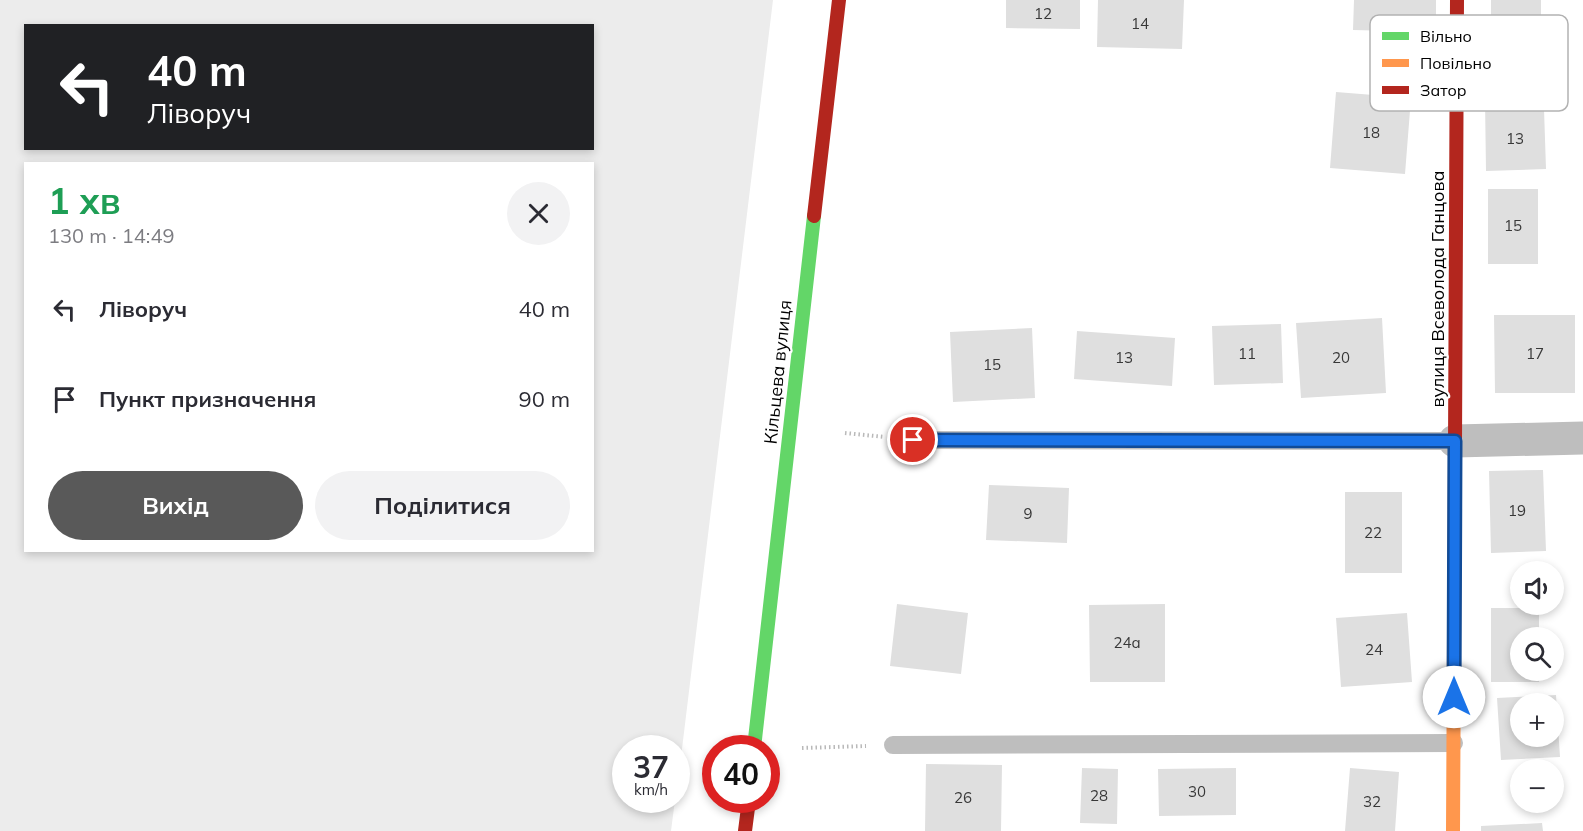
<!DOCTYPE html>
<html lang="uk">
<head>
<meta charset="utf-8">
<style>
  body { margin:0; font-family:Mulish,sans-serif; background:#f2f2f3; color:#2b2b33; height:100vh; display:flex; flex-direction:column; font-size:22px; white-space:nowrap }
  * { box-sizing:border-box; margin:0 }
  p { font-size:20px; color:#7c7c81 }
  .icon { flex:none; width:33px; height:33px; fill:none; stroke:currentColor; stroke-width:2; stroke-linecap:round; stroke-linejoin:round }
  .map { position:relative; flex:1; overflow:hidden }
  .side { position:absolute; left:24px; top:162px; width:570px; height:390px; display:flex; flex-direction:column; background:#fff; border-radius:0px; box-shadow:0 3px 9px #0003 }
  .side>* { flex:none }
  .guide { position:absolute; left:24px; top:24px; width:570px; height:126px; border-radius:0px; box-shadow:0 3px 9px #0003; background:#202124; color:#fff; overflow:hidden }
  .tools { position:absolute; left:1510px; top:561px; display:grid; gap:12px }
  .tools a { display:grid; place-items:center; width:54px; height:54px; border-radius:50%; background:#fff; box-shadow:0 3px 9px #0003; font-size:30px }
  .speed { position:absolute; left:612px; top:735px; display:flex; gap:12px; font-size:30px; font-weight:700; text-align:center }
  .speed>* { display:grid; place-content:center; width:78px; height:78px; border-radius:50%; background:#fff; box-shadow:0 3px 9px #0003; line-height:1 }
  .speed small { font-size:15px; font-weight:400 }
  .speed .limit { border:9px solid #d22; background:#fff; color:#111 }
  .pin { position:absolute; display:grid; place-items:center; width:51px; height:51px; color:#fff; margin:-26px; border:3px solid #fff; border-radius:50%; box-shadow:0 2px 6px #0007 }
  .me { position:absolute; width:66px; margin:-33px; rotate:0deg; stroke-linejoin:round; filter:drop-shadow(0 0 4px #0008) }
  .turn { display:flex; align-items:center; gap:21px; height:126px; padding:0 24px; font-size:27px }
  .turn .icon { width:78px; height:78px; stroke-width:2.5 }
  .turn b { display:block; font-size:42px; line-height:51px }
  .round { display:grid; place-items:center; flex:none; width:63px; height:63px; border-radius:32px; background:#f2f2f3 }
  .head { display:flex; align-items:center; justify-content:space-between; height:102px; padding:0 24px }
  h1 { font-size:36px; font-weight:700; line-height:45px; color:#1e9e55 }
  .cta { display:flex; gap:12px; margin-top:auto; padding:12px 24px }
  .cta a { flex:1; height:69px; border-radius:36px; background:#595959; color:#fff; font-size:24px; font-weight:700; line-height:69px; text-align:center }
  .cta a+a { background:#f2f2f3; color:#2b2b33 }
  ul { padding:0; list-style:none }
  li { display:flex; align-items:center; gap:18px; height:90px; padding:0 24px }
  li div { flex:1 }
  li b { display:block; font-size:22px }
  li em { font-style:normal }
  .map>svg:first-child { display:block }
</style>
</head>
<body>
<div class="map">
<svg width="1583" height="831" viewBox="0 0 1583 831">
  <rect width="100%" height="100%" fill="#fff"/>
  <path fill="#ececec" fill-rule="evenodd" d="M0,0H773L677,790L676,748H626V800H675L671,831H0ZM26,26H592V148H26ZM26,164H592V550H26Z"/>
  <path fill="#dfdfdf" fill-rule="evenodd" d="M1006,0H1080V29L1006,28Z
    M1098,0H1184L1182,49L1097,47Z
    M1354,0H1436V32L1353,30Z
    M1491,0H1541V61H1491Z
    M1336,92L1411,98L1405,174L1330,168Z
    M1485,100L1544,109L1546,169L1486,171Z
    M1488,189H1538V264H1488Z
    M1494,315H1575V393H1495Z
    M1382,318L1386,393L1301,398L1296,323Z
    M1281,324L1283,383L1214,385L1212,326Z
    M1032,328L1035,398L953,402L950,332Z
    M1077,331L1175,338L1172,386L1074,379Z
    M1543,470L1546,551L1491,553L1489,471Z
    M989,485L1069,488L1067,543L986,540Z
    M1345,492H1402V573H1345Z
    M897,604L968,613L961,674L890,666Z
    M1165,604V682H1090L1089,605Z
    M1491,608H1539V638H1521V670H1539V682H1491Z
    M1407,613L1412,682L1341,687L1336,618Z
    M1556,695L1560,757L1501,760L1497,698ZM1521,704H1554V736H1521Z
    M926,764L1002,765L1001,831H925Z
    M1082,768L1118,769L1117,824L1080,823Z
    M1236,768V815L1159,816L1158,769Z
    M1350,768L1399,772L1395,831H1345Z
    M1542,823L1543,831H1481V826Z"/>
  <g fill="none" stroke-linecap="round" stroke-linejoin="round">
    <path stroke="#b9b9b9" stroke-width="4" stroke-dasharray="1.5 3" stroke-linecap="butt" d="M845,433L885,437
      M802,748L866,746"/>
    <path stroke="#bebebe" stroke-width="18" d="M913,440L1455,441
      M893,745L1454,743"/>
    <path stroke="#bebebe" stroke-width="33" d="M1455,441L1583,438"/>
    <path stroke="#63d668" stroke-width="14" d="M754,748L814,216"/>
    <path stroke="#ff974d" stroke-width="14" d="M1453,831L1455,446"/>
    <path stroke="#b3261e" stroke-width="14" d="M814,216L839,0
      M1455,446L1457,0
      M745,831L749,800"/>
  </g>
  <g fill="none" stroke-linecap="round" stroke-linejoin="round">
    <g stroke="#114b97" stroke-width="15">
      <path id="route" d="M913,440L1455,441L1454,697"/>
    </g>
    <use href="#route" stroke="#1a73e8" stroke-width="10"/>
  </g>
  <g text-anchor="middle" stroke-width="4.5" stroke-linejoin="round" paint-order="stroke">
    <g font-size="15" fill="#383838">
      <text x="1043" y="19">12</text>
      <text x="1140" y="29">14</text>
      <text x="1371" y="138">18</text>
      <text x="1515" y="144">13</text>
      <text x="1513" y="231">15</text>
      <text x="1247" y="359">11</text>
      <text x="1535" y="359">17</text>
      <text x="1124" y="363">13</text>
      <text x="1341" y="363">20</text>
      <text x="992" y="370">15</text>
      <text x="1517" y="516">19</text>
      <text x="1028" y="519">9</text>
      <text x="1373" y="538">22</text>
      <text x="1127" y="648">24а</text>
      <text x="1374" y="655">24</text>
      <text x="1197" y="797">30</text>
      <text x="1099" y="801">28</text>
      <text x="963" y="803">26</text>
      <text x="1372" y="807">32</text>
    </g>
    <g font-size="18" fill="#000" stroke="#fff">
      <text transform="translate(1438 289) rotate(-90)" y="6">вулиця Всеволода Ганцова</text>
      <text transform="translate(778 372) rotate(-84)" y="6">Кільцева вулиця</text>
    </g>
  </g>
  <rect x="1370" y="15" width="198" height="96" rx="9" fill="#fff" stroke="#b2b2b2" stroke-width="1.5"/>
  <rect x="1382" y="32" width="27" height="8" fill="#63d668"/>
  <rect x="1382" y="59" width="27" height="8" fill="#ff974d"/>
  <rect x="1382" y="86" width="27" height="8" fill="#b3261e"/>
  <g font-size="16" fill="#000">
    <text x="1420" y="42">Вільно</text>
    <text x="1420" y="69">Повільно</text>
    <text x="1420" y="96">Затор</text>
  </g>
</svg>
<div class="tools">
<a><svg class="icon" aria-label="sound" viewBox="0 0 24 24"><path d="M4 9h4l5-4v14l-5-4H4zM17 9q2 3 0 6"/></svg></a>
<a><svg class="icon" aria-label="search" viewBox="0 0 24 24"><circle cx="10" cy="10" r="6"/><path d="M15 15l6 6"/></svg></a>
<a>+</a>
<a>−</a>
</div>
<div class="speed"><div>37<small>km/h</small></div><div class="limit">40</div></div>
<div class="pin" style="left:913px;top:440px;background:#d93025"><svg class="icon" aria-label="arrive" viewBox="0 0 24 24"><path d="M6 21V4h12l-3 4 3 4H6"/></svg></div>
<svg class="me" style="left:1454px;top:697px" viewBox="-20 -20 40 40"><circle r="19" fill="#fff"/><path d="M0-13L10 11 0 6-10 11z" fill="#1a73e8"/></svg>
<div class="guide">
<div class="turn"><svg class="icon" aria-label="left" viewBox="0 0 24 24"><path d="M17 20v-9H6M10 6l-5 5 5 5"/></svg><div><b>40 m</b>Ліворуч</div></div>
</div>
<section class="side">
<div class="head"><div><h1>1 хв</h1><p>130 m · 14:49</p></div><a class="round"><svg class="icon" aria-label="close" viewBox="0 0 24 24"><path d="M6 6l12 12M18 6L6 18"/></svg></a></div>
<ul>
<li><svg class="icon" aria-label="left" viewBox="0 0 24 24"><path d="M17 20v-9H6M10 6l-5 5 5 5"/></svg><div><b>Ліворуч</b></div><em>40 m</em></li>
<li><svg class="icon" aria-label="arrive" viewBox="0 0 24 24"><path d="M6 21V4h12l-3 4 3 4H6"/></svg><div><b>Пункт призначення</b></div><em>90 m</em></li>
</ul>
<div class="cta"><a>Вихід</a><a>Поділитися</a></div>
</section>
</div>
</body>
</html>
